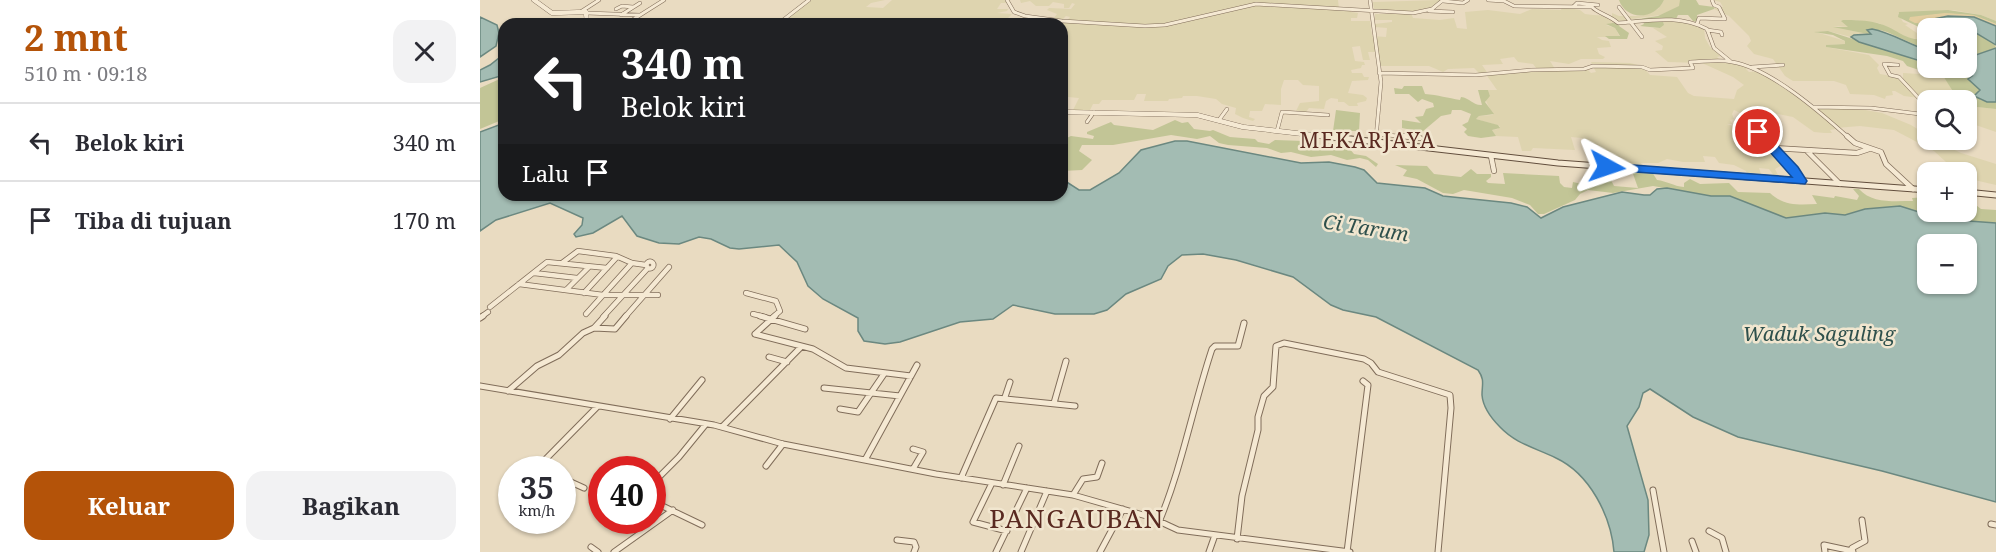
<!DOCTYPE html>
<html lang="id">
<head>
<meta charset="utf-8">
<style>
  body { margin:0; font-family:"Noto Serif",serif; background:#f2f2f3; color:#2b2b33; height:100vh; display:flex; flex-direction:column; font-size:22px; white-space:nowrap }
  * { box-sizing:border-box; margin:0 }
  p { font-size:20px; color:#7c7c81 }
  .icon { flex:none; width:33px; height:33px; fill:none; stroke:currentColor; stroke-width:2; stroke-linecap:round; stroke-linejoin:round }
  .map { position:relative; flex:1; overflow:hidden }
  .panel { display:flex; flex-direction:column; background:#fff; width:480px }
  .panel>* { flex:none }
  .top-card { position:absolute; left:18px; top:18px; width:570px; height:183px; border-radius:18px; box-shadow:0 2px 4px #0004; background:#202124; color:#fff; overflow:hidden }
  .tools { position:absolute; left:1437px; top:18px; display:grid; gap:12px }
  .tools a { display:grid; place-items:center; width:60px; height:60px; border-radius:12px; background:#fff; box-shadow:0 2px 4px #0004; font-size:30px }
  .speed { position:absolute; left:18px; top:456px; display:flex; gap:12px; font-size:30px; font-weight:700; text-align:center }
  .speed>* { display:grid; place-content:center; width:78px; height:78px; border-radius:50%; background:#fff; box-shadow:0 2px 4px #0004; line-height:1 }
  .speed small { font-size:15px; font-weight:400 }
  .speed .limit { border:9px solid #d22; background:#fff; color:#111 }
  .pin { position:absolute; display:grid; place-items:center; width:51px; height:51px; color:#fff; margin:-26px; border:3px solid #fff; border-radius:50%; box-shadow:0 2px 6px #0007 }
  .me { position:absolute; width:66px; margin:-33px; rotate:95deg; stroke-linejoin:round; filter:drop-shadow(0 0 4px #0008) }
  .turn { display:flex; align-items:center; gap:21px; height:126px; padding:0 24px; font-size:27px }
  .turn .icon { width:78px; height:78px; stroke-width:2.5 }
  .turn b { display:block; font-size:42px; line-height:51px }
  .then { display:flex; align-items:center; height:57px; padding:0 24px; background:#0003; gap:12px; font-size:22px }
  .round { display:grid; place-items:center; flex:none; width:63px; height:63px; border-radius:18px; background:#f2f2f3 }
  .head { display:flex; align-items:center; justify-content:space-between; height:102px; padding:0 24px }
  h1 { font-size:36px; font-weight:700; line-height:45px; color:#b45309 }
  .action { display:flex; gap:12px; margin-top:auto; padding:12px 24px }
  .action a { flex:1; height:69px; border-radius:18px; background:#b45309; color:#fff; font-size:24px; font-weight:700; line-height:69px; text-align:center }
  .action a+a { background:#f2f2f3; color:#2b2b33 }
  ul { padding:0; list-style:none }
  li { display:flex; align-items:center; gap:18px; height:78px; padding:0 24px; border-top:2px solid #e1e1e2 }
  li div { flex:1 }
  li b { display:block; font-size:22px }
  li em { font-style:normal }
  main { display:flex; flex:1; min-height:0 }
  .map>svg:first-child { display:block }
</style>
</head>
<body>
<main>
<section class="panel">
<div class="head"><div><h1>2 mnt</h1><p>510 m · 09:18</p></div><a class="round"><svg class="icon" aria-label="close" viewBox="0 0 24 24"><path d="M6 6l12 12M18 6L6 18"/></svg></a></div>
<ul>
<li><svg class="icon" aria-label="left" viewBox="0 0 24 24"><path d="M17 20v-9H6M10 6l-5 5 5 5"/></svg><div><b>Belok kiri</b></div><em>340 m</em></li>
<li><svg class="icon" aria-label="arrive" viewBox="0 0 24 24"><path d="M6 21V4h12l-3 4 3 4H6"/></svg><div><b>Tiba di tujuan</b></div><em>170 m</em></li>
</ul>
<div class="action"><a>Keluar</a><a>Bagikan</a></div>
</section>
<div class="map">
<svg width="1516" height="552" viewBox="0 0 1516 552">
  <rect width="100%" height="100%" fill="#e9dbc1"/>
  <path fill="#ded4af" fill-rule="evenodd" d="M331,0H405L391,3L386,7L403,8L412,0H526L527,3H521L517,9H528L527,11L517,13L532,14L525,21L532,24H299Z
    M540,0H858L859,9L870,10L871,12L878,13L877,18H871V21H890L892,36L906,37L907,28L895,27V24L912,22V20H895V14H910L911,11L894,10L893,2L961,0L953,7L937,12L938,14L931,13L933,18L960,20L974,18L977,28L987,29L985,12L1008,10L1040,14L1052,9L1081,10L1082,7L1100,10L1105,14L1113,15L1132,16V13L1139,16H1161L1178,9L1184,0H1200V6L1187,14L1138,21L1126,25L1135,28L1140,37H1117L1122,40L1129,41L1131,47L1117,48L1119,54L1125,57L1123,59H1101L1089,64L1070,61L1075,69L1108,70L1111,73L1116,72L1111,62L1150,63L1162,66L1170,75L1197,77L1208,93L1214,96L1254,99L1257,90L1264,85L1253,77L1222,63L1188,62L1175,51L1182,50L1183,46L1175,41L1187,37L1173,28H1180L1184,25L1183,21L1190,19L1224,27L1225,38L1230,47L1241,56L1237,57L1243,63L1252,62L1270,68L1266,69L1269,72L1278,71L1334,108L1380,109L1402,113L1431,125L1447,135L1448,140H1455L1481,153L1516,164V185L1490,179L1487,178L1486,172H1464L1461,168L1466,162L1454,151L1414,130L1380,126L1356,128V129L1350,130L1352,133H1345L1334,132L1313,117L1283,111H1278L1281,116L1277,118H1271L1254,110L1252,114L1254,119L1250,120L1252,124H1247L1259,128L1265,133L1275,131L1285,140L1275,142L1282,152L1299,158L1302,165L1295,169L1299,177H1295L1289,169L1279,168L1282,177L1268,176L1266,171L1254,165L1239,163L1235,157L1223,156L1225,162H1203L1187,159L1178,163H1161L1165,171L1143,166L1140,160L1122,158L1118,150L1106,149L1102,138L1091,137L1095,150L1053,148L1051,151H1042L1038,137L1016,136L1012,130L1018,129L1020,126L996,119L999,116L1013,115L1005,99L1010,96L1008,90H1017L1005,73H999L994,68L968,69L963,72L949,66H900L898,52H888L890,60H883L880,46L872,47L875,61L884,62L885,65H882L881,68L871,70L872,73H882L884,77H889L888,80L872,81L868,93L883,95L887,98L886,101L877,103L878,106H869L864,102H858V99L851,98L846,101L844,109L829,108L826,112L816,111L820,103L839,101V86L823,85L818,80H804L801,89V105L785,104L782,111H770L769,117L775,119L773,121L763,118L755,114L756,108L742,104L736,99L717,96H703L702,98L689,99L688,101H664L666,94H657L654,100H622L619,104H613L610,110H593L599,98L588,97L582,102V24H578L585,23L590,17L586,16L582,20L573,19L577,14L567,10L569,8L591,9L595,4L592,3L589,8H584V4L573,2L569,6H556L550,1L541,3ZM1034,57L1038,62L1053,64L1057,69L1009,75L1002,65L1023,64L1020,59Z
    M1233,0H1516V21L1501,15L1473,10L1418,13L1423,22L1428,24L1425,25L1446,39L1437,40L1426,38L1399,23L1373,20L1362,21L1369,27L1354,26L1388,34L1374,35L1371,37L1348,31L1336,32L1365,41V44L1346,45V47L1389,55L1399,65L1397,68L1400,74L1423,78V73L1439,74V70L1465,76L1472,90L1471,97L1475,100H1448L1447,102L1439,98L1424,96L1415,91H1412L1413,95L1406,96L1405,99L1394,95L1370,94L1366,85L1354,81H1313L1305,76L1293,59L1274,54L1267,46L1271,41L1269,36L1249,16L1234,9V7H1243L1240,2Z
    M1486,106L1516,109V132L1487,122Z"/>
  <path fill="#c2c596" d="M1139,0H1184C1175,20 1146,21 1139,0Z
    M1200,0H1216L1219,5L1234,7V9L1217,15V22L1213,21L1208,15H1198L1196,19L1183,21L1184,25L1180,28L1160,26L1164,24L1163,22L1140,24L1139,26L1149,33L1147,39H1129L1125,36H1140L1135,28L1126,24L1178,16L1199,6Z
    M1468,10L1501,15L1516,21V24C1492,13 1467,11 1442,17L1438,23L1479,26L1491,30L1514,43L1516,48L1487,58L1486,28H1441L1418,17L1419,12Z
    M1363,20C1374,20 1386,20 1397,23C1418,28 1424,42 1447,39V50L1407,32L1400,30L1388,34L1353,27H1368L1361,21Z
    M1348,31L1447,63L1448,68L1475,70L1493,76L1494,84L1500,90V100L1516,102V109L1487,106L1486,100H1475L1470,94L1472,90L1462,74L1439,70L1427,66L1423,61L1407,56L1346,47V45L1365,44V41L1353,35L1334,32Z
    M24,77V119L0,129V88Z
    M924,86H942L945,94C958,95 968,98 980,100L981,97C990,98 994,106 1002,105L998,90H1008L1010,96L1005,102L1014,114L999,116L996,119L1018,125L1020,128L1012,130L1016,136L1001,138L988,136L984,132L987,129L982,125L988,122L991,114L981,110H972L971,114L961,116L942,132L922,128V120L941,123L935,117L943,116L946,109L954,107L953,103L942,99L938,102L929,94H915L914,88L922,89Z
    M856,110L880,113L879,131H853Z
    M695,120L702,123L708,122L714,129L730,131L733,130L750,137L775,139L778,142L789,144L795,140L824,141L827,142L826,146L858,150L869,148L874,154L886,156L898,164L896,167L888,160L880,158L867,160L851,155L831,157L811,152L801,153L787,148L748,145L739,143L730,136L717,139L691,135L633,145H602L599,151L612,160L602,170L582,171V140L591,136L613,139L614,136L607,134V132L631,122L634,125L673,130Z
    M915,165L947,166L954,174L981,177L991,169L997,174H1011V177L1006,181L1008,183L1025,184L1023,173L1079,176L1080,183L1084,187L1092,188L1093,182L1106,185L1122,183L1118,167L1125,168L1134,186L1158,188L1152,171L1172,172L1177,180C1187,181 1193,186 1204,187V183L1210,179L1220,184L1249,183L1258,192L1290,193C1304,206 1318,205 1337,204L1332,195L1354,198L1355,196L1377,200L1379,196L1373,189H1379C1392,204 1415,201 1433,201L1432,198L1447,197L1448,212H1486L1487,198L1501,209L1516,210V223L1461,219L1420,206L1385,209L1365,215L1345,213L1306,218L1250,196H1231L1173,186L1133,193L1108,190L1100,194L1095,200L1064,214H1058L1050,205L1032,198L984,190L973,194L963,193L937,179L923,176L927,170Z"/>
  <path fill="#e3cea0" d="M1465,13L1494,15L1516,24V26C1497,19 1471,9 1453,21L1456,24L1435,23L1429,20L1430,17Z"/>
  <path fill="#a3bcb3" stroke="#6b8880" stroke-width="1.5" fill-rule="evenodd" d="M1468,16L1494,17L1516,26V45L1491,30L1453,21V19Z
    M0,17L17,25L19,33L16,46L0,57Z
    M1392,29C1412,33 1428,44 1447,50V63L1379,42L1371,37L1374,35L1391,34L1387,30Z
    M1516,48V102H1507L1494,96L1500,90L1488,79L1492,76L1461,68H1486L1487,58Z
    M24,54V75L0,82V70L10,65Z
    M24,123V195H582V179L599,190H610L639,173L661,150L695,141H707L821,163L849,162L875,167L884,170L897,183L945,188L963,196L1031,203L1047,207L1061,218L1083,207L1142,192L1164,195H1170L1177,189L1187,188L1231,196H1250L1306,218L1345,213L1365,215L1385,209L1420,206L1461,219L1516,223V502L1402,471L1258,437L1213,417L1170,389L1163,393L1159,407L1147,426L1168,500L1169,535L1164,552H1134C1131,516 1110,474 1076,458C1056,448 1036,444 1020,427C1012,419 1003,408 1002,395C1002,384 1005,380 998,370L896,317L863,310L851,305L813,277L756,260L723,254L702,255L688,266L681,279L646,294L627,310L614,314H575L533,305L513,319L480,322L420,342L405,344L384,341L378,331V318L343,299L328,286L317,262L299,245L259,249L250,248L231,239L219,237L199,244L179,243L157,236L142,216L113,233L96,237L94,234L102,225L103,218L70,203L16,220L0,231V132ZM1486,244V284H1448V244Z"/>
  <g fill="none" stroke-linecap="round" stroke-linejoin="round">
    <g stroke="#806d5a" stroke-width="4">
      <path id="street-far2" d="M527,0L534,12L545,16L582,21L665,26L685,25L776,4L933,13L952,9L963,0
        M890,0L901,82L896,138
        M1008,0L1024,1L1034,6L1112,7C1119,14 1129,15 1138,23C1169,21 1198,14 1227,29L1234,48L1250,61
        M963,1L983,3L988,0
        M1094,6L1097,3L1118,5
        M1139,7L1162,37
        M136,9L142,6L153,7
        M102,11L119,0
        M949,11L973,12
        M107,13L160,15
        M141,15L160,3
        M131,22L147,23
        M146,24L184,0
        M298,24L329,0
        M1217,24L1219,18L1245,19L1239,7L1234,5L1232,0
        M1227,30L1241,32L1242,35
        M1418,65L1404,64L1410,75L1419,77L1448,108
        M1272,67L1303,65
        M899,73L996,75L1051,70L1104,69L1113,66L1162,67L1170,70L1213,68L1210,62C1223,62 1239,59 1252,62C1290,68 1341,113 1369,138
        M1334,107L1391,108L1448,115
        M739,120L747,109
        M607,122L614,112
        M1272,126L1284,138
        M797,131L802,112L848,115
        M897,134L938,138"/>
    </g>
    <g stroke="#806d5a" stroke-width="6">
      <path id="street-far1" d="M922,136L940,138
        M1282,136L1314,169L1321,181
        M1367,136L1375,143L1401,152L1406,164L1433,189
        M896,142V136
        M1294,148L1377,153L1389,149
        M1327,151L1360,184
        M1011,156L1014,171
        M166.5 265a3.5 3.5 0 1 1 7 0a3.5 3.5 0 1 1-7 0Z
        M82,263L98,251L136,256L152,263L166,265
        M54,273L97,278
        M39,284L123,295H178
        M86,290L109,267
        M104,293L137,257
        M266,293L296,301L300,311L293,317
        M10,307L67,262L127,268
        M106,314L152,263
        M273,314L285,317
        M1,317L8,312
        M123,317L168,268
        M145,317L189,267"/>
    </g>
    <g stroke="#806d5a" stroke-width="7">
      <path id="street" d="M280,316L325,329
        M0,318L3,316
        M114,328L135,329L146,316
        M275,334L295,316
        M275,334L333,349L366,368L431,376
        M289,357L307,362
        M0,386L234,425L303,444L456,474L593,495L670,517L698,530L870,552
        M344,388L420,396
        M28,391L57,366L79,355L103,333L114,328L125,316
        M525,397L530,382
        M574,403L586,361
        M360,409L378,412L404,374
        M190,419L222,380
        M242,427L321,347
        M433,449L443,452L433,469
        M385,460L437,365
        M286,466L303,444
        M55,470L117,407
        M82,478L104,488
        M481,478L516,398L595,406
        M512,483L493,522L527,531
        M172,484L199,457L226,424
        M523,485L539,446
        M1173,490L1184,552
        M593,495L603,479L617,477L622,463
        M172,501L222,525
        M679,522C702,467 713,406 732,349L735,346H758L764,323
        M1511,524L1516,525
        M1229,531L1242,538L1246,552
        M757,539L762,496L778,430V417L784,396L793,387L796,346L804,343L884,359L891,363L898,372L970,395L971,408L958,552
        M417,540L434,542L436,547L434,552
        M1212,541L1216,552
        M111,547L118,552
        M134,552L193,510
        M516,552L547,488
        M541,552L567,491
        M620,552L643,509
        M729,552L735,535
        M867,552L888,385L883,381
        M1345,552L1344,545L1372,551
        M1373,552L1372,548L1385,541L1382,520"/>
    </g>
    <g stroke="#624e3d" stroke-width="5">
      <path id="secondary-far1" d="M54,0L72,13L106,12L107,24
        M582,112L717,115L763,127L858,138"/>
    </g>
    <g stroke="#624e3d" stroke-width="7">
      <path id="secondary" d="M845,136L1078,163L1448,190
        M1486,192L1516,195"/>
    </g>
    <use href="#street-far2" stroke="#f5e9d3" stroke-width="3"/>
    <use href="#street-far1" stroke="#f5e9d3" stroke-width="4.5"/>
    <use href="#street" stroke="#f5e9d3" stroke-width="5"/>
    <use href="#secondary-far1" stroke="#f5e9d3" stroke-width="4.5"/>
    <use href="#secondary" stroke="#f5e9d3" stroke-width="5"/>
  </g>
  <path fill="#1a73e8" stroke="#114b97" stroke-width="1.5" d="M1278,128L1282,129L1318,167L1327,181L1325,184L1127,170L1121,167L1127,163L1312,177L1274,134V129Z"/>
  <g text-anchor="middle" stroke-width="5" stroke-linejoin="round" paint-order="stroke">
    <g font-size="20" font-style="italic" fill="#2e504c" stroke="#f1e6cf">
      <text transform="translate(886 228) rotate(9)" y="7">Ci Tarum</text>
      <text x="1339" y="341">Waduk Saguling</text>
    </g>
    <g font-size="21" letter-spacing="1.5" fill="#5a2a21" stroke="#f1e6cf">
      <text x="888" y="148">MEKARJAYA</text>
    </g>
    <g font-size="26" letter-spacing="1.5" fill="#5a2a21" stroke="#f1e6cf">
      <text x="597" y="528">PANGAUBAN</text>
    </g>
  </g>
</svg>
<div class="tools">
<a><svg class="icon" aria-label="sound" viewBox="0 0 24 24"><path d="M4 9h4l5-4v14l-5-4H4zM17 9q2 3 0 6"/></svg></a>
<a><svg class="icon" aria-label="search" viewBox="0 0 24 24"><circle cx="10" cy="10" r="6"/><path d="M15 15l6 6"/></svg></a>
<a>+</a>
<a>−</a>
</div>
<div class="speed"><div>35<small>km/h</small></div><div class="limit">40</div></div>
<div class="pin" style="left:1278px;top:132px;background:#d93025"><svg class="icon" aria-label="arrive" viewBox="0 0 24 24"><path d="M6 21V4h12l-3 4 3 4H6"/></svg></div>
<svg class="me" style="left:1127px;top:167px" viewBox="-20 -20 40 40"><path d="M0-17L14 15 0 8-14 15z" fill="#1a73e8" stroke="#fff" stroke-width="4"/></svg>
<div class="top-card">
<div class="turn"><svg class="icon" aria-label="left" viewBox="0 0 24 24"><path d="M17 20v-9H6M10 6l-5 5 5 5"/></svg><div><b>340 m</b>Belok kiri</div></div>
<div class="then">Lalu<svg class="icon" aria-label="arrive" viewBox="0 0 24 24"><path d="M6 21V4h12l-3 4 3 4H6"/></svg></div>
</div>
</div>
</main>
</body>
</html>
